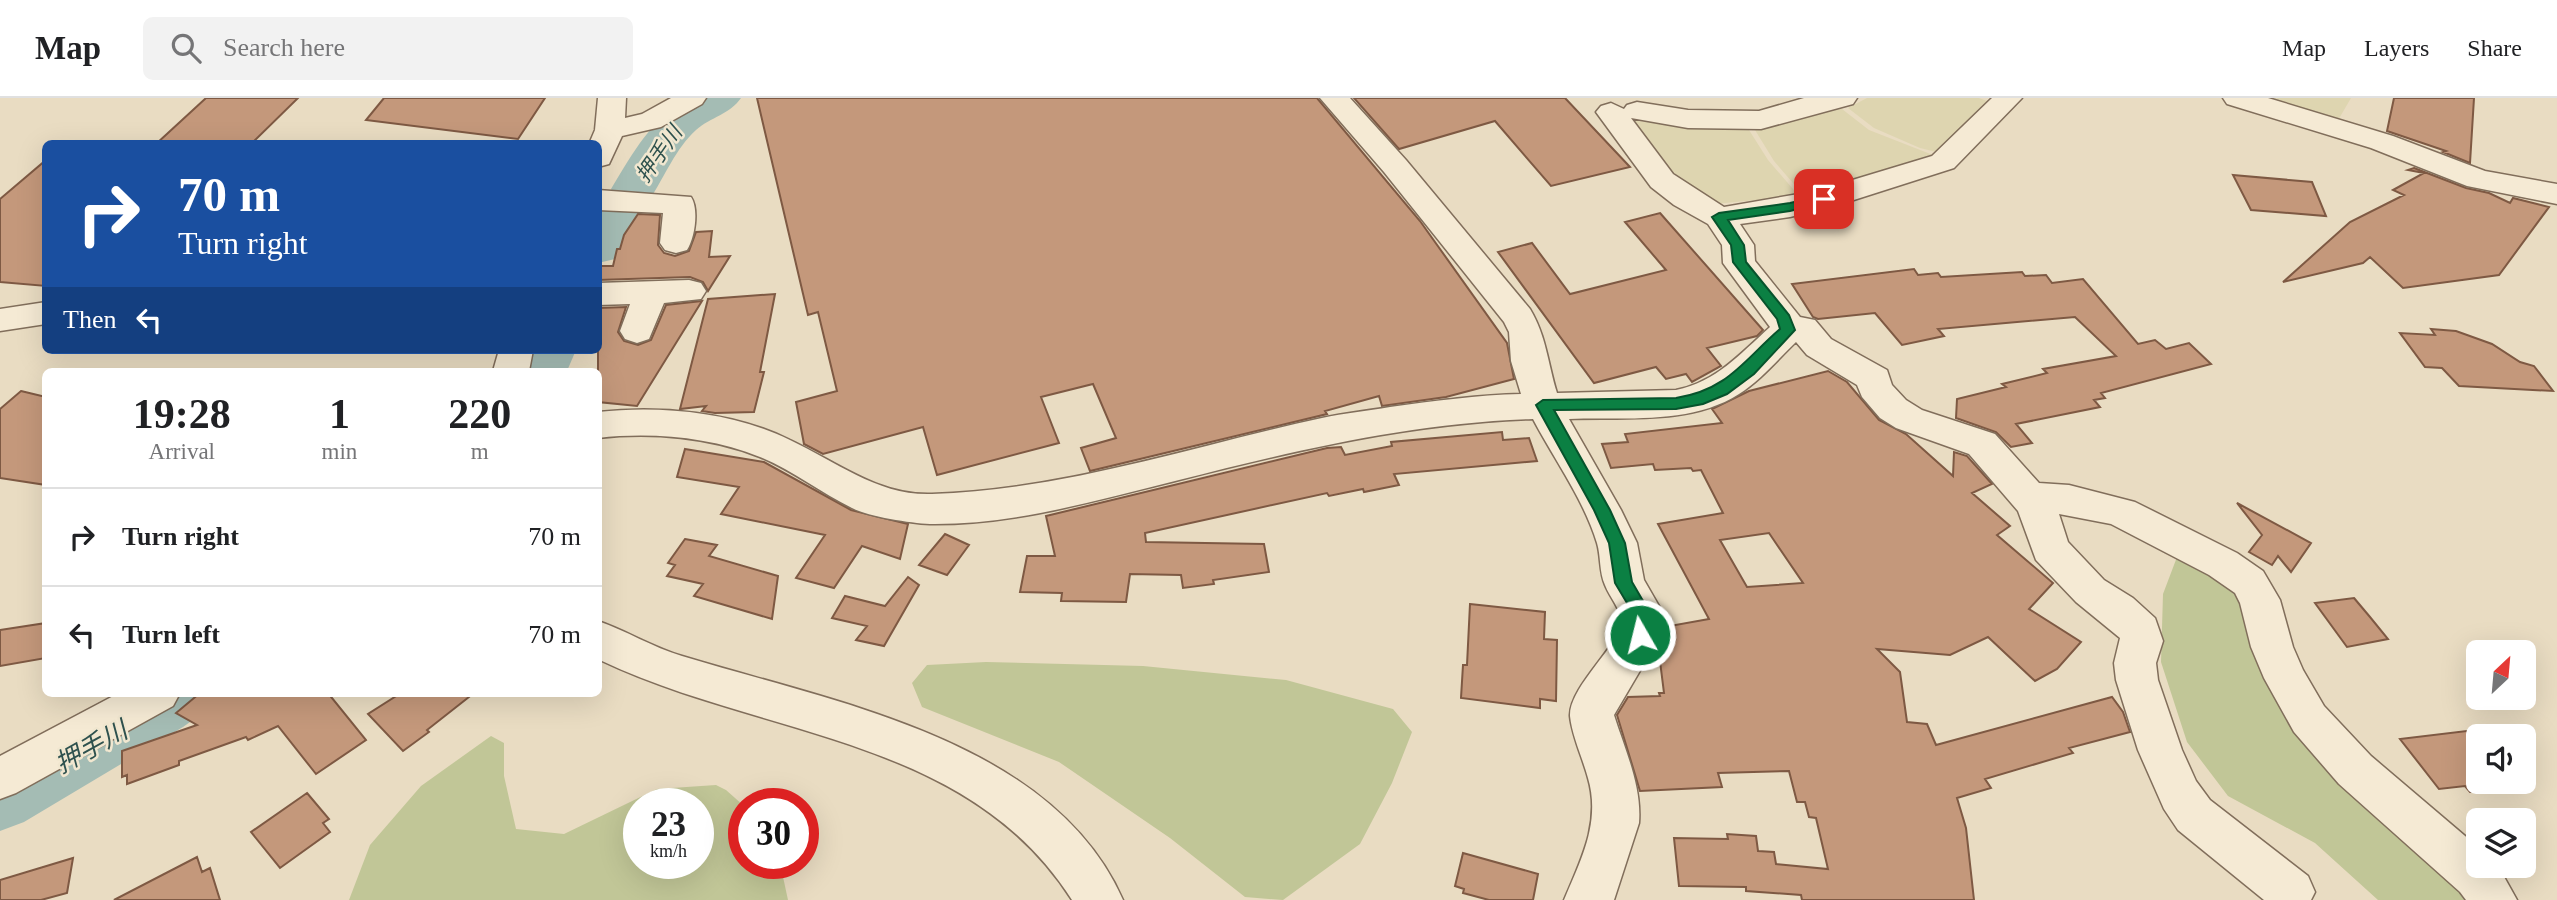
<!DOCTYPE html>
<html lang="en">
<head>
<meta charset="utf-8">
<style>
  body { margin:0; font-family:"Times New Roman","Noto Sans JP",serif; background:#f2f2f2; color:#202124; height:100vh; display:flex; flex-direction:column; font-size:26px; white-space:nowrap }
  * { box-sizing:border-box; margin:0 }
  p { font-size:23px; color:#757577 }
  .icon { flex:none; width:38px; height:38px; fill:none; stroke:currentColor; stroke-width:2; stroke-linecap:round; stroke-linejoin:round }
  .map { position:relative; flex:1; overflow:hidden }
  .panel { position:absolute; left:42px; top:270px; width:560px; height:329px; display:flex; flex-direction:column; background:#fff; border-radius:10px; box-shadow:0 7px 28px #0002 }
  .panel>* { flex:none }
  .hud { position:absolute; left:42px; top:42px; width:560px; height:214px; border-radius:10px; box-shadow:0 7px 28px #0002; background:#1a4fa0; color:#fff; overflow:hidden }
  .needle { width:46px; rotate:26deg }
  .controls { position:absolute; left:2466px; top:542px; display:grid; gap:14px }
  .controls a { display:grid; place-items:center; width:70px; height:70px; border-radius:10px; background:#fff; box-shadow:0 7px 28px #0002; font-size:35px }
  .speed { position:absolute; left:623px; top:690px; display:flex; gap:14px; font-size:35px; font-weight:700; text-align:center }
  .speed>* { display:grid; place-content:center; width:91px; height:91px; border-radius:50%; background:#fff; box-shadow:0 7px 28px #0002; line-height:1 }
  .speed small { font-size:18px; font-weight:400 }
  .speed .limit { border:10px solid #d22; background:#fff; color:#111 }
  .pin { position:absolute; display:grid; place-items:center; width:60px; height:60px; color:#fff; margin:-30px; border-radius:14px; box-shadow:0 4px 10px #0006 }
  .me { position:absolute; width:77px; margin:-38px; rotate:352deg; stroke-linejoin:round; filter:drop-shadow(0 0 5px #0008) }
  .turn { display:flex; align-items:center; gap:24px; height:147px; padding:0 21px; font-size:32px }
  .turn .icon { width:91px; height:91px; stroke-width:2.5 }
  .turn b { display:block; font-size:49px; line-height:60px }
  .then { display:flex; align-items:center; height:66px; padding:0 21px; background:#0003; gap:14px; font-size:26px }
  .eta { display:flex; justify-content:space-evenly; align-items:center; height:119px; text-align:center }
  .eta b { font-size:42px; font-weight:700; line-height:49px }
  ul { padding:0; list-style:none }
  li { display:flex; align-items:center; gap:21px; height:98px; padding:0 21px; border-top:2px solid #e0e0e0 }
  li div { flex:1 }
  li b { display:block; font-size:26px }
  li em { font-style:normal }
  header { display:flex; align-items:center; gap:42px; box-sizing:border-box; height:98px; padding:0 35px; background:#fff; border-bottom:2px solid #e0e0e0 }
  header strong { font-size:33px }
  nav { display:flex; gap:38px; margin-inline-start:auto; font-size:24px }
  .search { width:490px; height:63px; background:#f2f2f2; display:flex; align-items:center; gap:18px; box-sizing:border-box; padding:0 24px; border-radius:10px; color:#757577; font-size:26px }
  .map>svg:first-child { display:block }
</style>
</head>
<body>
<header>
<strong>Map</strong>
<div class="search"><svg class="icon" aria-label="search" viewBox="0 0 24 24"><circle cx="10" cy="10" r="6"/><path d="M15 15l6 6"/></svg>Search here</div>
<nav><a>Map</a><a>Layers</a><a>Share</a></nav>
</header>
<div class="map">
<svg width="2557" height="802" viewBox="0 0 2557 802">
  <rect width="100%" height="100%" fill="#e9dcc2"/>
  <path fill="#ded5b0" d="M1867,0H1979L1987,3L1936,54L1920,50L1874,30L1848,10Z
    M2260,0H2351L2337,24Z
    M1842,11L1869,32L1933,57L1925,62L1818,93L1813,89L1799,92L1774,63L1755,32L1815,13Z
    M1624,21L1684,29L1749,32L1768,62L1799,98L1714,106L1678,90Z"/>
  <path fill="#c1c697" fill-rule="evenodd" d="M2177,459L2247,493L2269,555L2476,802H2378L2315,745L2228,698L2187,644L2161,564L2163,496Z
    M986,564L1143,568L1286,582L1393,611L1412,634L1392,685L1360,746L1283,802L1245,799L1170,740L1059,664L922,609L912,585L927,567Z
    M491,638L504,645V678L516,731L564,736L657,691L716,687L726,692L744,708V765H780L788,802H349L370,747L421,688ZM639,705H698V765H639Z"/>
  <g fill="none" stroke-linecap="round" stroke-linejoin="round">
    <path fill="#a4bcb4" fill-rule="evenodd" d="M690,0H741C730,16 711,19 696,32C676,50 665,78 650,101L634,105L618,101L611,91C635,52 649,23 690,0Z
      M619,102L635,106L642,116L615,161L598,165V112L603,106Z
      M526,252H576L567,273H515Z
      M131,595H213L204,614L183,629L24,724L0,733V667Z"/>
  </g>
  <path fill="#c4987b" stroke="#7e5943" stroke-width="2" fill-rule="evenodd" d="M206,0H298L251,46H156Z
    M384,0H545L518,41L366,22Z
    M757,0H1317L1420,123L1507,245L1514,281L1446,299L1382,308L1379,298L1325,313L1327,316L1090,373L1081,350L1116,340L1093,286L1041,299L1059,345L937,377L923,329L823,356L804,346L796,304L837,293L818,214L808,217Z
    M1354,0H1565L1630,69L1551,88L1495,23L1399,51Z
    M2394,0H2474L2470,65L2443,54L2446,53L2387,33Z
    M46,62V188L0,184V101Z
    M2414,70L2466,90L2489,95L2510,105L2513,100L2549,109L2499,177L2403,190L2370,159L2363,165L2283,184L2350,124L2404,97L2393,92L2424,75L2408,72Z
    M2233,77L2312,84L2326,118L2251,112Z
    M1660,115L1763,232L1757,238L1707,250L1721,268L1692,284L1686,276L1666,281L1656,269L1594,285L1498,154L1532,145L1570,196L1666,172L1625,124Z
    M638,116L660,117L658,147L664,155L675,158L689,153L696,134L712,133L709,159L730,158L708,193L703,184L690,179L598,182V168H613L617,151H620L624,137Z
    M1914,171L1918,177L1938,175L1941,179L2022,174L2025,178L2046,177L2052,185L2083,181L2138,246L2155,242L2166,251L2189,245L2211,266L2101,295L2105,300L2094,302L2100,309L2016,326L2032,345L2011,349L1996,334L1956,320L1957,301L2006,289L2002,286L2047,275L2043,271L2116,258L2075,219L1938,231L1944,238L1902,247L1875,215L1818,221L1813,219L1792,186Z
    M775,196L760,274H764L754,314L715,315L702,313L706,308L680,311L708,201Z
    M702,203L637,308L598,304V210L626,209L618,234L624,243L638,247L651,242L666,207Z
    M2431,231L2456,233L2492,246L2520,264L2534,268L2553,293L2459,288L2442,270L2425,269L2400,235L2435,237Z
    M1828,273L1847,284L1879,322L1906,336L1953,378L1954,354L1967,358L1992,386L1972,395L2010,428L1997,437L2053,485L2029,511L2081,544L2057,571L2035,583L1988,539L1950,557L1877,551L1900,574L1907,624L1927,626L1936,647L2112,599L2123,614L2130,634L2069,650L2073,655L1985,681L1991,690L1957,700L1966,730L1974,802H1802L1801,797L1746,793V789L1679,788L1674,740L1728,741L1727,736L1756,738L1758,753L1774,754L1776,766L1828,771L1816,720L1809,719L1805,704H1797L1789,673L1718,675L1722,689L1640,693L1617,617L1628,599L1660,598L1659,595H1664L1658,547L1663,538L1664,529L1709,521L1658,426L1723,415L1701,372L1693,373L1691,370L1655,372L1653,366L1611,370L1602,346L1628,344L1625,336L1722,325L1712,311L1749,293ZM1769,435L1803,485L1747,489L1720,442Z
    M21,293L46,299V387L0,380V311Z
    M1502,334L1503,342L1529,340L1537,363L1394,376L1399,387L1364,394L1363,391L1329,398L1327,395L1145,435L1146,444L1264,446L1269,474L1213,482L1214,486L1183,490L1181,477L1130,476L1126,504L1061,503L1062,495L1020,494L1027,458H1055L1046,418L1327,350L1341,349L1345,357L1392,348L1391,344Z
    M685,351L764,364L851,412L908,426L900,461L862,448L834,490L796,480L825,437L721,416L739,389L677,379Z
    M2237,405L2311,445L2291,474L2278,458L2272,467L2249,454L2262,437Z
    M945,436L969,447L947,477L919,467Z
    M685,441L717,447L709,458L778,478L772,521L694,498L703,486L667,478L675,467L668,465Z
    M908,479L919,487L884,548L856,542L867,528L832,520L845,498L885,508Z
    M2354,500L2370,519L2388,541L2347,549L2315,505Z
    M1470,506L1545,514L1544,541L1557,542L1556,603L1540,601V610L1461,600L1463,567H1467Z
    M46,525V560L0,568V532Z
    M200,595H328L366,642L316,676L278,628L248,642L246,639L179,663V667L127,686V677L122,679V653L197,627L176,615Z
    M401,595H474L427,632L429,634L403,653L368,616Z
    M2475,632L2481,639H2478V684H2517L2520,688L2470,694L2465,688L2439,691L2400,641Z
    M307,695L329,721L323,725L330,734L280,770L251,734Z
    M1463,755L1538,776L1533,802H1489L1463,795L1464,791L1455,788Z
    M197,759L202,774L210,770L220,802H114Z
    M73,760L67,795L41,802H0V782Z"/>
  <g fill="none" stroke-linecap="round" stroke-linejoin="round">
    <g stroke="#816e5b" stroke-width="3">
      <path id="minor" d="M598,0H626L625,20L642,16L671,0H706L702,6L661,29L622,38L609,66L598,69V46H589L595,32Z
        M1320,0H1350L1406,62L1530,211C1546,237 1548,266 1557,295L1676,292C1716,284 1740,256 1770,229L1723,165L1722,147L1708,126L1674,107L1651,89L1596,14L1601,8L1611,5L1624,11L1627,7L1637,4L1688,12L1759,13L1804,0H1857L1853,6L1761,31L1688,30L1631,20L1673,76L1724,109L1816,93L1932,58L1992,0H2022L1954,70L1835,108L1790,119L1740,126L1754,147L1755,163L1800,219L1815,222L1831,241L1887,272L1892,287L1906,302L1922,312L1995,336L2039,385L2069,387L2135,404L2237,455L2263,473L2280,502L2293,549L2303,572L2324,608L2371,658L2478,749V768H2498L2517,802H2466L2460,794L2339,686L2294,634L2264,580L2251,549L2240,505L2235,495L2209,477L2111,426L2059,416L2068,444L2104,482L2133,500L2155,520L2163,543L2156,565L2158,582L2182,652L2196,683L2210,702L2308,778L2315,794L2311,802H2264L2178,732L2164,711L2138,652L2116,582L2114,565L2120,540L2076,504L2036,462L2018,413L1969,356L1896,330L1880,320L1862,299L1857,287L1807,257L1796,244C1777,262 1761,282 1739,296C1691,327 1624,319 1569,321L1621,412L1637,445L1644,482L1663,515L1661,537L1614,617C1625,652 1642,688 1639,725L1614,802H1564C1581,762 1601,724 1588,680C1583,661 1572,638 1570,618C1569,593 1607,558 1618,535C1628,517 1611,503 1605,487C1599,474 1601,458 1597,445C1584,402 1554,361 1533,321C1411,325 1297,352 1179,382C1098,402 1015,427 930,426C910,425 870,419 852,410C821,395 792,372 760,359C710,339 652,334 598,340V314C660,307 734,314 790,342C837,364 878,398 932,396C1065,392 1193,348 1322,320C1344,315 1367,313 1390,309C1434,303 1477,297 1521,296L1511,263L1509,234L1504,224L1384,74Z
        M2223,0H2268L2393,38L2485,73L2557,86V106L2467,88L2371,50L2227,6Z
        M598,92L691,99C699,111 695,140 687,152L676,155L665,152L660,145L663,115L598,112Z
        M689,182L701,185L706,193L701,201L664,205L649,241L637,245L625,241L620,233L630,206L598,207V185Z
        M46,204V226L0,233V211Z
        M499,252H533L529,273H493Z
        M598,523C627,533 652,549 682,558C832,604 1052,641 1123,802H1072C968,638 762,639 602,563L598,561Z
        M119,595H180L173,608L16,695L0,701V658Z"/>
    </g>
    <use href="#minor" fill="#f5ead4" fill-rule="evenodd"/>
  </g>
  <path fill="#0b8043" stroke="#07532c" stroke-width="2" d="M1824,97L1831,101L1829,103L1790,113L1728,122L1744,147L1746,164L1789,217L1795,232L1754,276L1727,296L1703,306L1676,311L1554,312L1610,412L1625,445L1632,484L1650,515L1646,542H1634L1631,537L1633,515L1615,485L1609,445L1594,412L1536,307L1543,302L1676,300C1728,292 1744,262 1780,231L1777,221L1733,164L1731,147L1712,119L1719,115L1790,105Z"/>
  <g text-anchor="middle" stroke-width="5" stroke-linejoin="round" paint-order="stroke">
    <g font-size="21" font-style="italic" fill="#2e514e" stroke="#f1e7d0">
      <text transform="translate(659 56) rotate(-55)" y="7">押手川</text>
    </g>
    <g font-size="26" font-style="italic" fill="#2e514e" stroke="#f1e7d0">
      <text transform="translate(91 649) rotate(-29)" y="9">押手川</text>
    </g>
  </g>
</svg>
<div class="controls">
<a><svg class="needle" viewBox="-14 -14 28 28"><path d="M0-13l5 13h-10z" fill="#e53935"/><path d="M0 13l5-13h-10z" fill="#757577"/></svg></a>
<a><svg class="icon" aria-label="sound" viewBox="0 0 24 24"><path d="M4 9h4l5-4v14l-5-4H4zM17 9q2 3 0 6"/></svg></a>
<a><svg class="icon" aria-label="layers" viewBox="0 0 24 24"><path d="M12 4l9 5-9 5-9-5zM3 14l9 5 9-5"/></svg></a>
</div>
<div class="speed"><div>23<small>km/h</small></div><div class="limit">30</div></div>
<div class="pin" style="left:1824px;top:101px;background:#d93025"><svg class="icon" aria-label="arrive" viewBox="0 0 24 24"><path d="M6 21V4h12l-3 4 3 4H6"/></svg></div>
<svg class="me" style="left:1640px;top:537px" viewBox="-20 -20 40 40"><circle r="17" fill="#0b8043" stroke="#fff" stroke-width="3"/><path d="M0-11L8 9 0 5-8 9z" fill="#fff"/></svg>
<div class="hud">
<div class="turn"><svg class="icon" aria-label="right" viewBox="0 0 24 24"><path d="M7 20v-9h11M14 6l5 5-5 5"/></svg><div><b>70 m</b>Turn right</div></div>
<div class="then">Then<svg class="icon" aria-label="left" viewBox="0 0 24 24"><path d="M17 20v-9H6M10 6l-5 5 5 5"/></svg></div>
</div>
<section class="panel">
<div class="eta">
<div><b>19:28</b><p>Arrival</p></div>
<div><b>1</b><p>min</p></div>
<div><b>220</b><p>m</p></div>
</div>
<ul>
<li><svg class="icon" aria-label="right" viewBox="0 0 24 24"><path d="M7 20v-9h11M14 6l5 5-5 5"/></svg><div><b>Turn right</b></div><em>70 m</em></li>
<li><svg class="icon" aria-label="left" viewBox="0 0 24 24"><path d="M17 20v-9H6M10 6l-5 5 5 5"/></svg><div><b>Turn left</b></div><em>70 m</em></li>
</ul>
</section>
</div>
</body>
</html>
